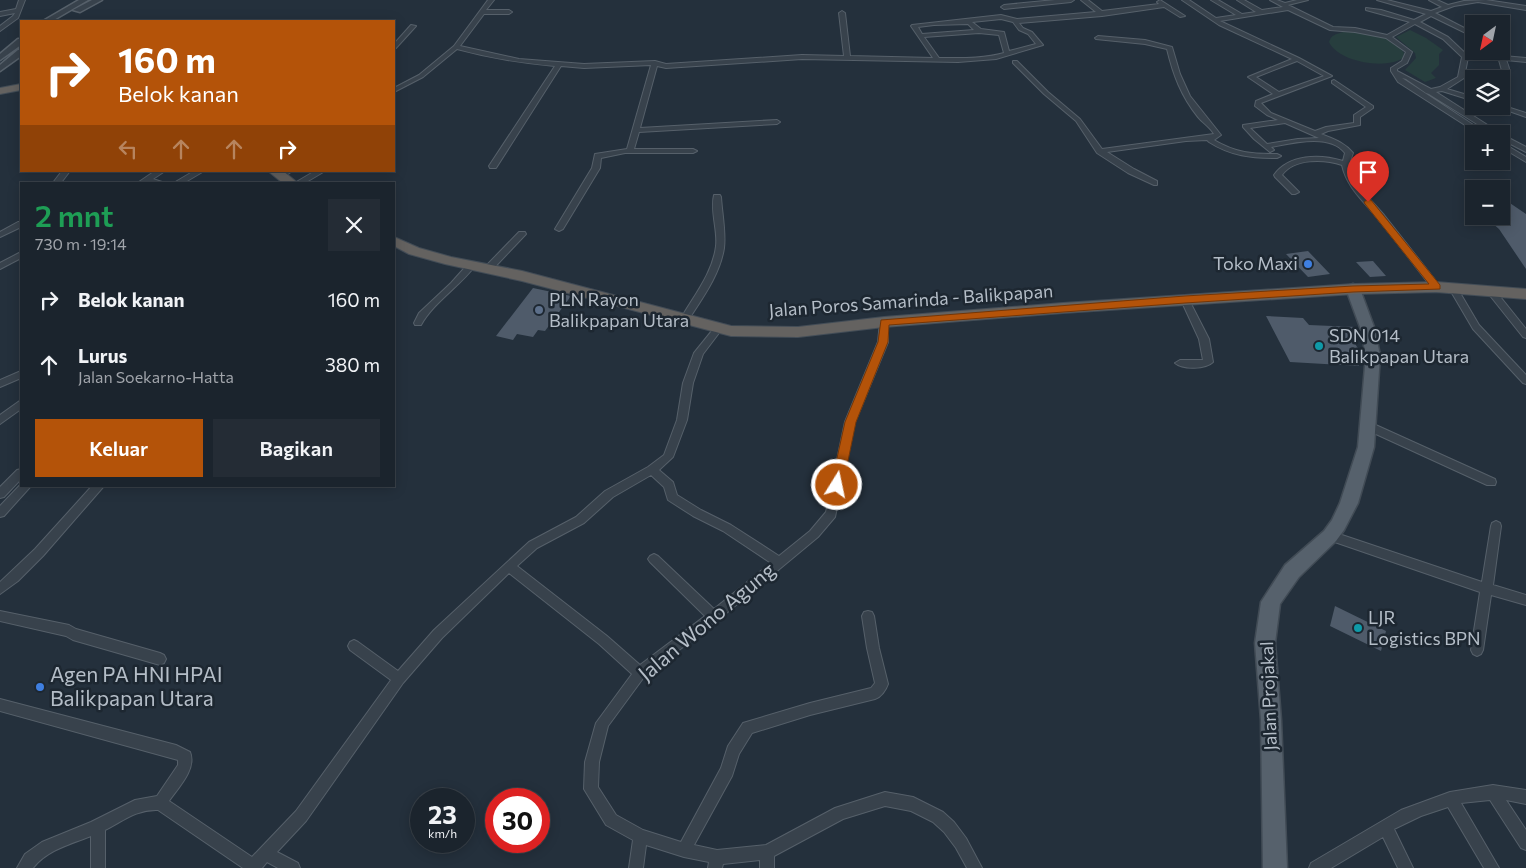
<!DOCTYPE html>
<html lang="id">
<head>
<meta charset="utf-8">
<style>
  body { margin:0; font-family:Commissioner,sans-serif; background:#242c35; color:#f1f3f6; height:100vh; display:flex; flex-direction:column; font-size:19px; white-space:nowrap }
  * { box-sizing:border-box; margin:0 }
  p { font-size:16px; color:#a0a4aa }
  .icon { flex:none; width:28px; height:28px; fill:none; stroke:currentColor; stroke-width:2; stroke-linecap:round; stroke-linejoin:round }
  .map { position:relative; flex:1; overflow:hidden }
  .side { position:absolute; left:20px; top:182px; width:375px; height:305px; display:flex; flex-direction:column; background:#1b242d; border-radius:0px; box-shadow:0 2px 12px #0003,0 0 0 1px #394149 }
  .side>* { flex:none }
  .top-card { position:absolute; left:20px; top:20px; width:375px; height:152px; border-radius:0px; box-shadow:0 2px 12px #0003,0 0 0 1px #394149; background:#b45309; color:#fff; overflow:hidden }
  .needle { width:32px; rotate:213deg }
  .buttons { position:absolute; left:1465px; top:15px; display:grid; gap:10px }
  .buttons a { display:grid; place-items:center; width:45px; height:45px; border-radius:0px; background:#1b242d; box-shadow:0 2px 12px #0003,0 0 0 1px #394149; font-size:25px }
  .speed { position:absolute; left:410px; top:788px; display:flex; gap:10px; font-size:25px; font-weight:700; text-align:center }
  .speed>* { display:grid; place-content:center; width:65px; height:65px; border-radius:50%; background:#1b242d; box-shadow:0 2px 12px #0003,0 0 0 1px #394149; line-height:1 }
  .speed small { font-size:12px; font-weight:400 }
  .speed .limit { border:8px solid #d22; background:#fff; color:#111 }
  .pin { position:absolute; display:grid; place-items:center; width:42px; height:42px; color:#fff; margin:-51px -21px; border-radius:50% 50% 50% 0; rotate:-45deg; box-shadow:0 0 5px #0007 }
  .pin .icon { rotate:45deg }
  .me { position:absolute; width:55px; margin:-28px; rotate:10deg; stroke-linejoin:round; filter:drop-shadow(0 0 4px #0008) }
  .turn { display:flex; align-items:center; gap:18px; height:105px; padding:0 15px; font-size:22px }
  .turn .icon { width:65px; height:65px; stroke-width:2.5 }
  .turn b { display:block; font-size:35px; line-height:42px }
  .lanes { display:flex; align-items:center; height:48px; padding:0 15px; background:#0003; justify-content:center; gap:25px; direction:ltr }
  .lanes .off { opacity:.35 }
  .round { display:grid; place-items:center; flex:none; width:52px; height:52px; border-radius:0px; background:#242c35 }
  .overview { display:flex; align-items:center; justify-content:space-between; height:85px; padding:0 15px }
  h1 { font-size:30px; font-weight:600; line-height:38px; color:#1e9e55 }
  .primary-button { display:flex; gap:10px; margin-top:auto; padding:10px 15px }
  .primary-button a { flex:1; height:58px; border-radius:0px; background:#b45309; color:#fff; font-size:20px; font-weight:600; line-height:58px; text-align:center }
  .primary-button a+a { background:#242c35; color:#f1f3f6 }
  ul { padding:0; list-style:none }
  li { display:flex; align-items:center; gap:15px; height:65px; padding:0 15px }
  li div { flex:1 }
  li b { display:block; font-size:19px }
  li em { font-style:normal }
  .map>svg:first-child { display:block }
</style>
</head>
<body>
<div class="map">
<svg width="1526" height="868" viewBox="0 0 1526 868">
  <rect width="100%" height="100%" fill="#24303c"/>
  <path fill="#273e3e" d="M1410,30L1426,38L1443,50L1439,54V65L1431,73L1436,78L1425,82L1405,70L1416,58L1415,53L1396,37Z
    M1343,32C1363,32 1393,34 1404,53L1403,58C1386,70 1338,62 1329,42C1331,35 1336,34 1343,32Z"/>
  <path fill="#4f5b6a" d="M1476,180L1489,189H1473L1464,182Z
    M1501,197L1526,214V269L1499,229L1484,216H1501Z
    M1308,251L1330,274L1308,277L1286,254Z
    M1373,261L1386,276L1370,277L1356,262Z
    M533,288L571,296L545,331L538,330L533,337L517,334L513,340L496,336Z
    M1266,316L1303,318L1309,325L1356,327L1360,337L1350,336L1363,356L1354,355L1359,366L1290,362Z
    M1335,606L1386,631L1381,651L1330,626Z"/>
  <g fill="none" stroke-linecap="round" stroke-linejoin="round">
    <g stroke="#56606a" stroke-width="2">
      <path id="minor" d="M19,0H25L18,18L0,31V26L13,16L15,13L0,16V12L16,9Z
        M488,0H494L486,10H509L512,12L509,14H484L460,46L519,59L584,64L655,61L666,64L802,55L844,56L839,13L842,11L845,13L850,56L933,58L911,26L912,25L1001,15L1017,19L1096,12L1081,0H1088L1102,11L1159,4L1157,2L1160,0L1185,16L1180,17L1164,7L1102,16L1019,23L1023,28L1032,32L1043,45L996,59L958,62L802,59L666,68L657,66L640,128L777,120L780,122L777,124L639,132L634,149H693L697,151L693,153H625L601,158L600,168L563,229L559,231L555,229L592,168L595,154L627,149L651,65L584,68L561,66L496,168H490L489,166L555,66C521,63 490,58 457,49L423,77L394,92V88L419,75L454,46ZM1001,19L1013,22L1019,30L1028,34L1036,44L1009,51L1004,32L981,29L972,22ZM968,24L974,30L922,34L918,27L934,25ZM979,33L999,35L1004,53C983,59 960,58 939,58L924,37Z
        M1055,0H1074L1071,2L1004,9L1001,7L1004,5Z
        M1182,0H1189L1216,18L1236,15L1211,0H1218L1242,14L1256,12L1237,0H1244L1262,10L1283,7L1270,0H1277L1285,3L1297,0H1308L1288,5L1333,27L1355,28L1387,35L1410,22L1366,10V8L1381,10L1414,20L1426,14L1377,0H1387L1431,11L1442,7L1429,0H1437L1448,5L1464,1L1486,0L1526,6V10L1478,2L1454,6L1435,13L1474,33V37L1431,16L1420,22L1448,37L1465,53L1496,56L1499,53L1503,56L1526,58V62L1506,60C1512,72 1510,83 1503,94L1501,95L1503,74L1499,60L1468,57L1464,78L1447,89L1474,97V101L1442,91L1436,92L1500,133L1501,134L1526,147V152L1501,139V134H1493L1429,94L1426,93L1406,79L1402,78L1487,134H1479L1398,82L1391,71V68L1402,61L1406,52L1386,38L1355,32L1330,30L1288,10L1220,21L1299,58L1332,76L1261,103L1271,113L1315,131L1326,127L1354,123V115L1366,107L1332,83V81L1334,80L1373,106V108L1360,117V125L1328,131L1321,134C1333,139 1344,142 1353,153L1349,164L1355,183L1384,215L1439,285V289H1433C1415,266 1397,242 1378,219C1364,201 1347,188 1342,165C1324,159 1294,158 1282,175L1299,192L1295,194H1292L1275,177L1274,175C1289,154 1320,154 1343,161L1345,153C1330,133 1292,143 1271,147L1274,150L1270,152L1254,139L1243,127V125L1278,120L1267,115L1255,106L1256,101L1273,94L1248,77L1292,59L1219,25ZM1415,24L1443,39L1462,57L1458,77L1440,87L1431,89L1397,71V69L1407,63L1412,52L1392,37ZM1297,61L1324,76L1279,92L1256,77ZM1285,123L1319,138L1298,139L1267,144L1250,128Z
        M411,25L416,26L396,48L394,49V44Z
        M1098,36L1145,40L1172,47L1180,74L1190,96L1221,135L1214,140C1236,153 1252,154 1277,154L1281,156L1277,158C1251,158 1231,156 1209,142L1207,140L1186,141L1107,152L1134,169L1157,181V185H1154L1128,173L1097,153L1076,121L1044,94L1013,63V61H1017L1048,92L1080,119L1102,149L1214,134C1210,127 1203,123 1198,117C1181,96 1173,74 1167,49L1145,44L1096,39L1095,38Z
        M1501,105L1526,113V117L1495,106H1501Z
        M1501,142L1526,157V162L1501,147Z
        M62,171H70L60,184H52Z
        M155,171H165L153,179L168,184H136Z
        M194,171H204L182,184H172Z
        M282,171H292L284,177H278V173Z
        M315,171H325L303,184H293Z
        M714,195H720L721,197C722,214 726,232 724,248C720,275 701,300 687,322L684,323L680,320C693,297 713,273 716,246C718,230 710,211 714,195Z
        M18,222H21V227L0,237V232Z
        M519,232H525L526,234L491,271H485V267Z
        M21,252V258L0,269V263Z
        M471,263L475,266C459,287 434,302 421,325H415L414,323L419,313L451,283L468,264Z
        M1453,285L1456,286L1479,325L1526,375V384L1523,383L1473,329L1449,288Z
        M1491,288L1494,289L1526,329V338L1523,337L1488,293L1487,291Z
        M1185,297L1189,300L1209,339L1213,362C1206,369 1183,370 1175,363L1180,360H1203L1199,339L1181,300Z
        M884,319L888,322V342L855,422L835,517L818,537L718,620L644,677L608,726L599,762L598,787L616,815L643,830L681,842L721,768L728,746L743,723L810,703L871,688L875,683L867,648L862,616L864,612L868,611L872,612L874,616L879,648L888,684C886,690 881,697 875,699L810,715L752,733L739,754L732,776L694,845L717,850L766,845L835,808L885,792L913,797L943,812L954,822L966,838L982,868H967L956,848L944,832L933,822L911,811L885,806L843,819L774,856V868H760V860L723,864L722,868H708L709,862L684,857L646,845L643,868H629L633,840L606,825L584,789L585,762L596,723L632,674L599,644L509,573L442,638L403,683L306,821L277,852L298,863L300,868H278L267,862L262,868H243L158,810C137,809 123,821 105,830V868H91V836C71,844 47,850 33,868H17L25,854L42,842L91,822L135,800L157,796L178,765V760L0,711V699L176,745L190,752C197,769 178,788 169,801L252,857L296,811L391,680L350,650L348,646L350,642L354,640L358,642L398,671L434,630L529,542L576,517L605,491L648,467L664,455L677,420L683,383L694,353L715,327L718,326L722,329L703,354L693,383L687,420L673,457L659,470L673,482L677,495L701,510L731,525L779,556L810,531L826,512L845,422L878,342L880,322ZM651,475L664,487L668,500L693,516L723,531L771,563L714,609L658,556L654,554L650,556L648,559L650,562L705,616L640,665L607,636L517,566L537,548L584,523L613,497Z
        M21,371V378L0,387V380Z
        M21,400V409L0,424V415Z
        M1369,422L1495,479L1496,482L1495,485H1487L1365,429L1364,426Z
        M21,469V479L4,497L0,498V487L17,470Z
        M21,484V486H31L4,516L0,517V506Z
        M92,486H104L43,556L18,581L0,594V582L35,549Z
        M1496,521L1500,523L1501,526L1493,585L1526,595V605L1491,595L1483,650L1481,654L1477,656L1473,654L1471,650L1480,592L1326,539L1324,536L1326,533L1330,531L1482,582L1491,526L1492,523Z
        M0,611L69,625L76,629L160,653L164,655L166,659L164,663L160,665L73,640L66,636L0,621Z
        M1493,785L1526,790V804L1506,800L1526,830V850L1521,848L1490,800L1461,803L1499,868H1484L1448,807L1421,816L1394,829L1413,868H1398L1383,837L1331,868H1309L1311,863L1401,810L1450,792Z"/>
    </g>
    <g stroke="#56606a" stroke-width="3">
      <path id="tertiary" d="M79,0H88L52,21H43Z
        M92,0H102L80,12L73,10Z
        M18,39H21V45L0,60V54Z
        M18,50H21V56L0,71V65Z"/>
    </g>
    <g stroke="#414b55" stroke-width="3">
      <path id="primary" d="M1353,284L1358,286L1360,289L1374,327L1380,355L1374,447L1358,503L1344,530L1336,541L1299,577L1280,604L1275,643L1281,720L1287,868H1263L1261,720L1255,643L1261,602L1285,565L1324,531L1332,520L1340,503L1358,447L1366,355L1360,327L1346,289L1348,286Z"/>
    </g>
    <g stroke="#434d57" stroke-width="2">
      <path id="trunk" d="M21,84V90L0,94V88Z
        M268,171H283L299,184H284Z
        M394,237L419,248L451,257L522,271L731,326L798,327L884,317L1063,303L1354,284L1436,282L1526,289V299L1436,292L1354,294L1063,313L884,327L798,337L731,336L522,281L445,264L409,254L394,246Z"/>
    </g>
    <use href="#minor" fill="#38424c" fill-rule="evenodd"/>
    <use href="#tertiary" fill="#38424c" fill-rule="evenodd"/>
    <use href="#primary" fill="#56616c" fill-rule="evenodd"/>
    <use href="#trunk" fill="#646260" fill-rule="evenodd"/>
  </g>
  <path fill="#b45309" stroke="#753606" d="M1368,199L1371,200L1440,285V289L1353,292L1185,303L889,325L888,342L856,422L843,485L842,489H833L831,485L845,422L878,342L881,320L1185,296L1353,286L1429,284L1365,204L1364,202Z"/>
  <g fill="#3f7fe0" stroke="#1d2731" stroke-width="2">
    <circle cx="1308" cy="264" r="5"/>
    <circle cx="40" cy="687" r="5"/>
  </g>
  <circle fill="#5c6f8a" stroke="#1d2731" stroke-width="2" cx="539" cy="310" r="5"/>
  <g fill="#0f9aa8" stroke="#1d2731" stroke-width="2">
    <circle cx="1319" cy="346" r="5"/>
    <circle cx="1358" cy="628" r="5"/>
  </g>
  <g text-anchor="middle" stroke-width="5" stroke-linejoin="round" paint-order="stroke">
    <g font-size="18" fill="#b4bdc7" stroke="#1d2731" text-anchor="start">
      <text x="1298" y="270" text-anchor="end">Toko Maxi</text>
      <text x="549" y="306">PLN Rayon<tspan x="549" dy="21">Balikpapan Utara</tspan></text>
      <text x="1329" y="342">SDN 014<tspan x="1329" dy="21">Balikpapan Utara</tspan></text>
      <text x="1368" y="624">LJR<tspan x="1368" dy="21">Logistics BPN</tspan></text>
    </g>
    <g font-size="18" fill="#b4bdc7" stroke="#1d2731">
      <text transform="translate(911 301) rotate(-4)" y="6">Jalan Poros Samarinda - Balikpapan</text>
      <text transform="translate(1269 696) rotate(-92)" y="6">Jalan Projakal</text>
    </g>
    <g font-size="21" fill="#b4bdc7" stroke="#1d2731">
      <text transform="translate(707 622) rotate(-40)" y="7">Jalan Wono Agung</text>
    </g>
    <g font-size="21" fill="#b4bdc7" stroke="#1d2731" text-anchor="start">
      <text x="50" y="682">Agen PA HNI HPAI<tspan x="50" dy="24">Balikpapan Utara</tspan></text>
    </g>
  </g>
</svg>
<div class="buttons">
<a><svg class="needle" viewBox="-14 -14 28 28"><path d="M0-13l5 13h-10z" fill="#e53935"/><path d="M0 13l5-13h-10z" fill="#a0a4aa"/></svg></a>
<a><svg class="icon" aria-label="layers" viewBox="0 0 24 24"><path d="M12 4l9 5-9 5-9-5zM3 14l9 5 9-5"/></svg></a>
<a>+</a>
<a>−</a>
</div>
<div class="speed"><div>23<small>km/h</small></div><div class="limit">30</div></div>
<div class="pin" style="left:1368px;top:202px;background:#d93025"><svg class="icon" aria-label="arrive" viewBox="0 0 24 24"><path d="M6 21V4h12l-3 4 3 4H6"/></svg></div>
<svg class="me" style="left:837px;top:485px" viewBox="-20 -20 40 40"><circle r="17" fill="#b45309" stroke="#fff" stroke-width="3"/><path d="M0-11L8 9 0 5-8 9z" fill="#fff"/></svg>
<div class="top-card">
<div class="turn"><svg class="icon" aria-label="right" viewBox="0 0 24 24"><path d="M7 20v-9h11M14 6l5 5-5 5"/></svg><div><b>160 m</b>Belok kanan</div></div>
<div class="lanes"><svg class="icon off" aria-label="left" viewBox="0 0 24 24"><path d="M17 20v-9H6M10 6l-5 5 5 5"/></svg><svg class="icon off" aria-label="ahead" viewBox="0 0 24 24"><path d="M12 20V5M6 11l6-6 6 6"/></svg><svg class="icon off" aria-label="ahead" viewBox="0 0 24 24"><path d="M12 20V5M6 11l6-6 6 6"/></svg><svg class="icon" aria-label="right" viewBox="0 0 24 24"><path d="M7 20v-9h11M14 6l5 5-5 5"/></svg></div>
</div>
<section class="side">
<div class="overview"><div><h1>2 mnt</h1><p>730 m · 19:14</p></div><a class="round"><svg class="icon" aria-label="close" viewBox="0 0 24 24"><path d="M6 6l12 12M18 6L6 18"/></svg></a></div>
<ul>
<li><svg class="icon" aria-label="right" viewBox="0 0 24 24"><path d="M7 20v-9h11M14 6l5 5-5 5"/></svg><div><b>Belok kanan</b></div><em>160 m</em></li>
<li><svg class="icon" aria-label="ahead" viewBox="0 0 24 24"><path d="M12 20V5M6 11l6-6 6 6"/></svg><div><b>Lurus</b><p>Jalan Soekarno-Hatta</p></div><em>380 m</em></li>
</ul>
<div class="primary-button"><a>Keluar</a><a>Bagikan</a></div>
</section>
</div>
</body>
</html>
